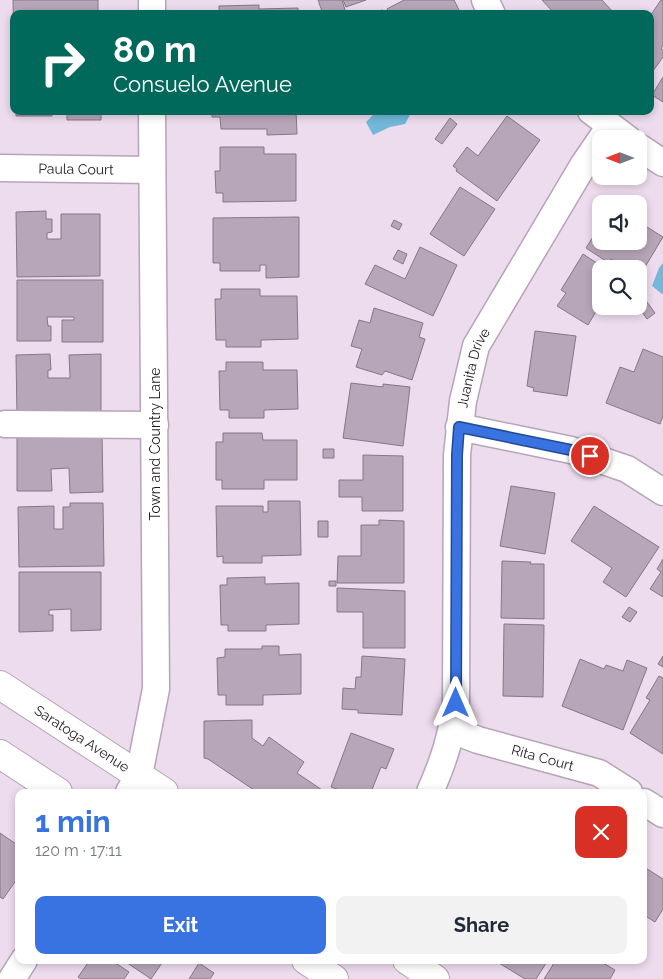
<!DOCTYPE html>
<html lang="en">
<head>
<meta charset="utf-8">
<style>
  body { margin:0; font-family:Raleway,sans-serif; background:#f2f2f3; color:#1f2937; height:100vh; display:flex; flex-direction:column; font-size:19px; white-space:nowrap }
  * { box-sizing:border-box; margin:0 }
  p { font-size:16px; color:#747a83 }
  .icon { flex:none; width:28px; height:28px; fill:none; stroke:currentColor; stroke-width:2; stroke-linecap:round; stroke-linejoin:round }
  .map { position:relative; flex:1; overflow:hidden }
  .details { position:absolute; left:15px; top:789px; width:632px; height:175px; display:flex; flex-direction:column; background:#fff; border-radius:10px; box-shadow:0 2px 8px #0003 }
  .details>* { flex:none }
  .top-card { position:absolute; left:10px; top:10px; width:644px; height:105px; border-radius:10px; box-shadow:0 2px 8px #0003; background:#00695c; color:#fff; overflow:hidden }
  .needle { width:32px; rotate:270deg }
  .tools { position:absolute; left:592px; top:130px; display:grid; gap:10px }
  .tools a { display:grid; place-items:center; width:55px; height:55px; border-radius:10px; background:#fff; box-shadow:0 2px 8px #0003; font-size:25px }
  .pin { position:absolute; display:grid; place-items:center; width:42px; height:42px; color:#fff; margin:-21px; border:2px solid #fff; border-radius:50%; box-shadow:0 1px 5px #0007 }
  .me { position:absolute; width:55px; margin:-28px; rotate:0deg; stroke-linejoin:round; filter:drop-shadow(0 0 4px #0008) }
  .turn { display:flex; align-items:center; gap:18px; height:105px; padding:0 20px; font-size:22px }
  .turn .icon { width:65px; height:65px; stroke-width:2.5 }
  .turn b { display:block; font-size:35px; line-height:42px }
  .round { display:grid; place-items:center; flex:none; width:52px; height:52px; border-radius:10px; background:#f2f2f3 }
  .summary { display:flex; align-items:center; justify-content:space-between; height:85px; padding:0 20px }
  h1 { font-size:30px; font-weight:700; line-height:38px; color:#3972e1 }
  .primary-button { display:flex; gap:10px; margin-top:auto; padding:10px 20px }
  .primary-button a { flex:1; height:58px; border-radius:10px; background:#3972e1; color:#fff; font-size:20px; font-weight:700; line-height:58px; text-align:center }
  .primary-button a+a { background:#f2f2f3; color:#1f2937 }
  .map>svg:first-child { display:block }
</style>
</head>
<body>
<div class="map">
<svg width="663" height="979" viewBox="0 0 663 979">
  <rect width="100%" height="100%" fill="#eddbee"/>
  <path fill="#73b8d8" d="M377,111H412L405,124L390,127L373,135L366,122Z
    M663,263V293L662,294L652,286L659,268Z"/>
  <path fill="#b7a6b9" stroke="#867687" d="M13,0H98V14H14V51Z
    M318,0H342L345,10L336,14H323Z
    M343,0H366L346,7Z
    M404,0H454L461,14H390L387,9Z
    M542,0H602L612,11L609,14H555Z
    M661,0H663V45L661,49L663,50V57L650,75V16Z
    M259,5V9L298,8V14H219V6Z
    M381,10L385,11L387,14H377Z
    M663,77V102L652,95Z
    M16,111H52V116H16Z
    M67,111H101V120H67Z
    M212,111H296L297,134L267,135V129H221L220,117H212Z
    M507,116L540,140L497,201L456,171L457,169L453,166L467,147L478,156Z
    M450,118L457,124L442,144L435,139Z
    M220,147H264V154H296V201L223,202V193H216L215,171H220Z
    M460,187L495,209L464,256L430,234Z
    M46,211V219H52V232L47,233V239H61V214H100V276L17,277L16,212Z
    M299,217V277L266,278V265H260V271H220V263H213V218Z
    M394,220L402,224L399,230L391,226Z
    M639,222L663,237L639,277V269H627L611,259L609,263L586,248L601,224V241H639Z
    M420,247L457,265L433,316L365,284L375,265L405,279Z
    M398,250L407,254L403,264L393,259Z
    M583,254L606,269H601V303L588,325L557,306L566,293L561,290Z
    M17,280H103V342H62V320H74V317H47L48,326H51V341H17Z
    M221,289H260V296H297L298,339L261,340V347H226V340H216L215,299H221Z
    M641,294L655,313L647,319L638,306L639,295Z
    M374,308L423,323L419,337L425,339L412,380L385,371L382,375L356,367L362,349L351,346L359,320L370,323Z
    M535,331L576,336L567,396L533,391L534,388L527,386Z
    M643,349L663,357V416L660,424L606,403L620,367L634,372Z
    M50,354L51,370H48V378H70L69,355L101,354V416L17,417L16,355Z
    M226,362H263V370H297L298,409L264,410V418H229V410H220L219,371H226Z
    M351,383L383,387V384L410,387L403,446L343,438Z
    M17,433H102L103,492L70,493L69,468L51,469L52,491H17Z
    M223,433H262L263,440H297V480H264V489H222V480H216V442H223Z
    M323,449H334V458H323Z
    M363,455L403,456V511H362V497H339V480H363Z
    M511,486L555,493L545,554L500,546Z
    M268,501H300L301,555L262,556V563H223V556L217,557L216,506H263V512H268Z
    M70,503H103L104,566L19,567L18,507L54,506V529H63V507H70Z
    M594,506L659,547L626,597L603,582L612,568L571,541Z
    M379,520L404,521V583H337L338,556H361V525H379Z
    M318,521H328V537H318Z
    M663,559V597L650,589L661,572L657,569Z
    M502,561L531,562L530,564H544V619L501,618Z
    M19,572H101V630L71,631V609L49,610V615H53V631L19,632Z
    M265,577V584L299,583V624L266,625V631H228V625H221L220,585H227V578Z
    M329,581H336V586H329Z
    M337,588L405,591V648H363V612H337Z
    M629,607L637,612L630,622L622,617Z
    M504,624L544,625L543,697L503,696Z
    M262,646H279V655L301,654V694L263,695V705H226V695H218L217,658L225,657V649H262Z
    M362,656L405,659L402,715L358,713V710L342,709L343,688L355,689L356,677H361Z
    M663,656V667L658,664Z
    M580,659L604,669L606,665L623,671L627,660L647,668L623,730L562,706Z
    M659,676L663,678V754L630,733L650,700L646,698Z
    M252,720V738L263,746L269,737L304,762L297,773L325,792H266L264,791L263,792H257L208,759L204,758V721Z
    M351,733L394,749L386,769L381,767L371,792H345L331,787Z
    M0,833L19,846V876L3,899L0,897Z
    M644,867L663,879V909L655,922L644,915Z
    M90,960H111L129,972L124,979H81L78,977Z
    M123,960H164L151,979Z
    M494,960H548L536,979H525Z
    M556,960H598L615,970L610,979H544Z
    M199,963L214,973L210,979H189Z"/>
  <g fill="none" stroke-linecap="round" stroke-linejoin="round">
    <g stroke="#b6a4b7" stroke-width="29">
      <g id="minor">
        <path d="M152,0V14"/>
        <path d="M485,0L492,14"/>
        <path d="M591,111L628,139"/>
        <path d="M639,147L663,163"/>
        <path id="s1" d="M0,168L152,170"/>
        <path d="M5,424L155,425"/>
        <path d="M459,427L571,450L627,469L663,492"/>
        <path id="s2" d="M452,730L478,740L599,773L629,792"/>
        <path d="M129,792L139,775L156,689L152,111"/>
        <path id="s3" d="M430,792C444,760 451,738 456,703L457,455L463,401L476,346L584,164L610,126"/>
        <path d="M644,802L663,814"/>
        <path d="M12,979L24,960"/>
      </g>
    </g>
    <g stroke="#b6a4b7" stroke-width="30">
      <g id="major">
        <path id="s4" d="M0,685L164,792"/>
        <path d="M0,754L58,792"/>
        <path d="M306,960L334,979"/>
        <path d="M407,960L435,979"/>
      </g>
    </g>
    <use href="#minor" stroke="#fff" stroke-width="26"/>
    <use href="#major" stroke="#fff" stroke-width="28"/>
  </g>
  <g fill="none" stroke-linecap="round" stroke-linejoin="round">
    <g stroke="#254a92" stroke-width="12">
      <path id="route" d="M456,703L457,455L459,427L571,450L590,456"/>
    </g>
    <use href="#route" stroke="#3972e1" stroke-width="9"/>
  </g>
  <g text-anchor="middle" stroke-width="4" stroke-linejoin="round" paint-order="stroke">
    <g font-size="14" fill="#1f181f" stroke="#fff">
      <text dy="5" stroke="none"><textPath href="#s1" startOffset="76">Paula Court</textPath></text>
      <text dy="5" stroke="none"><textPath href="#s3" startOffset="430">Juanita Drive</textPath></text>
      <text transform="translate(155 444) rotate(-90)" y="5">Town and Country Lane</text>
      <text dy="5" stroke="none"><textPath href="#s4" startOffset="98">Saratoga Avenue</textPath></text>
      <text dy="5" stroke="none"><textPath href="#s2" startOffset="95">Rita Court</textPath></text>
    </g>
  </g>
</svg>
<div class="tools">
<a><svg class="needle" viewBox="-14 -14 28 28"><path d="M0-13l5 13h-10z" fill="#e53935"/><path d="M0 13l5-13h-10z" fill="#747a83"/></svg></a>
<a><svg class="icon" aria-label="sound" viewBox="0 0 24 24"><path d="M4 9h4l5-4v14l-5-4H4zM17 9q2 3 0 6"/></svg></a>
<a><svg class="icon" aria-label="search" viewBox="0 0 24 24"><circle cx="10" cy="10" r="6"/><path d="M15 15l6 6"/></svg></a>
</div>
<div class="pin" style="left:590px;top:456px;background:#d93025"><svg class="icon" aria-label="arrive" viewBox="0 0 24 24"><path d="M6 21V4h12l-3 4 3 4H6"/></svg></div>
<svg class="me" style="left:456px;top:703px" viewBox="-20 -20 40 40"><path d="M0-17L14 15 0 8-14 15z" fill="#3972e1" stroke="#fff" stroke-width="4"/></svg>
<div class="top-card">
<div class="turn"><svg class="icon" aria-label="right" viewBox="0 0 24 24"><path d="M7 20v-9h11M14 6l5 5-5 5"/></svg><div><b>80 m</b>Consuelo Avenue</div></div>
</div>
<section class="details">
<div class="summary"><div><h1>1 min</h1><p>120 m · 17:11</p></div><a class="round" style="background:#d93025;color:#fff"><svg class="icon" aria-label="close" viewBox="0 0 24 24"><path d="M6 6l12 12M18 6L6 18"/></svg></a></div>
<div class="primary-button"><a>Exit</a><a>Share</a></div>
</section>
</div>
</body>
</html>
